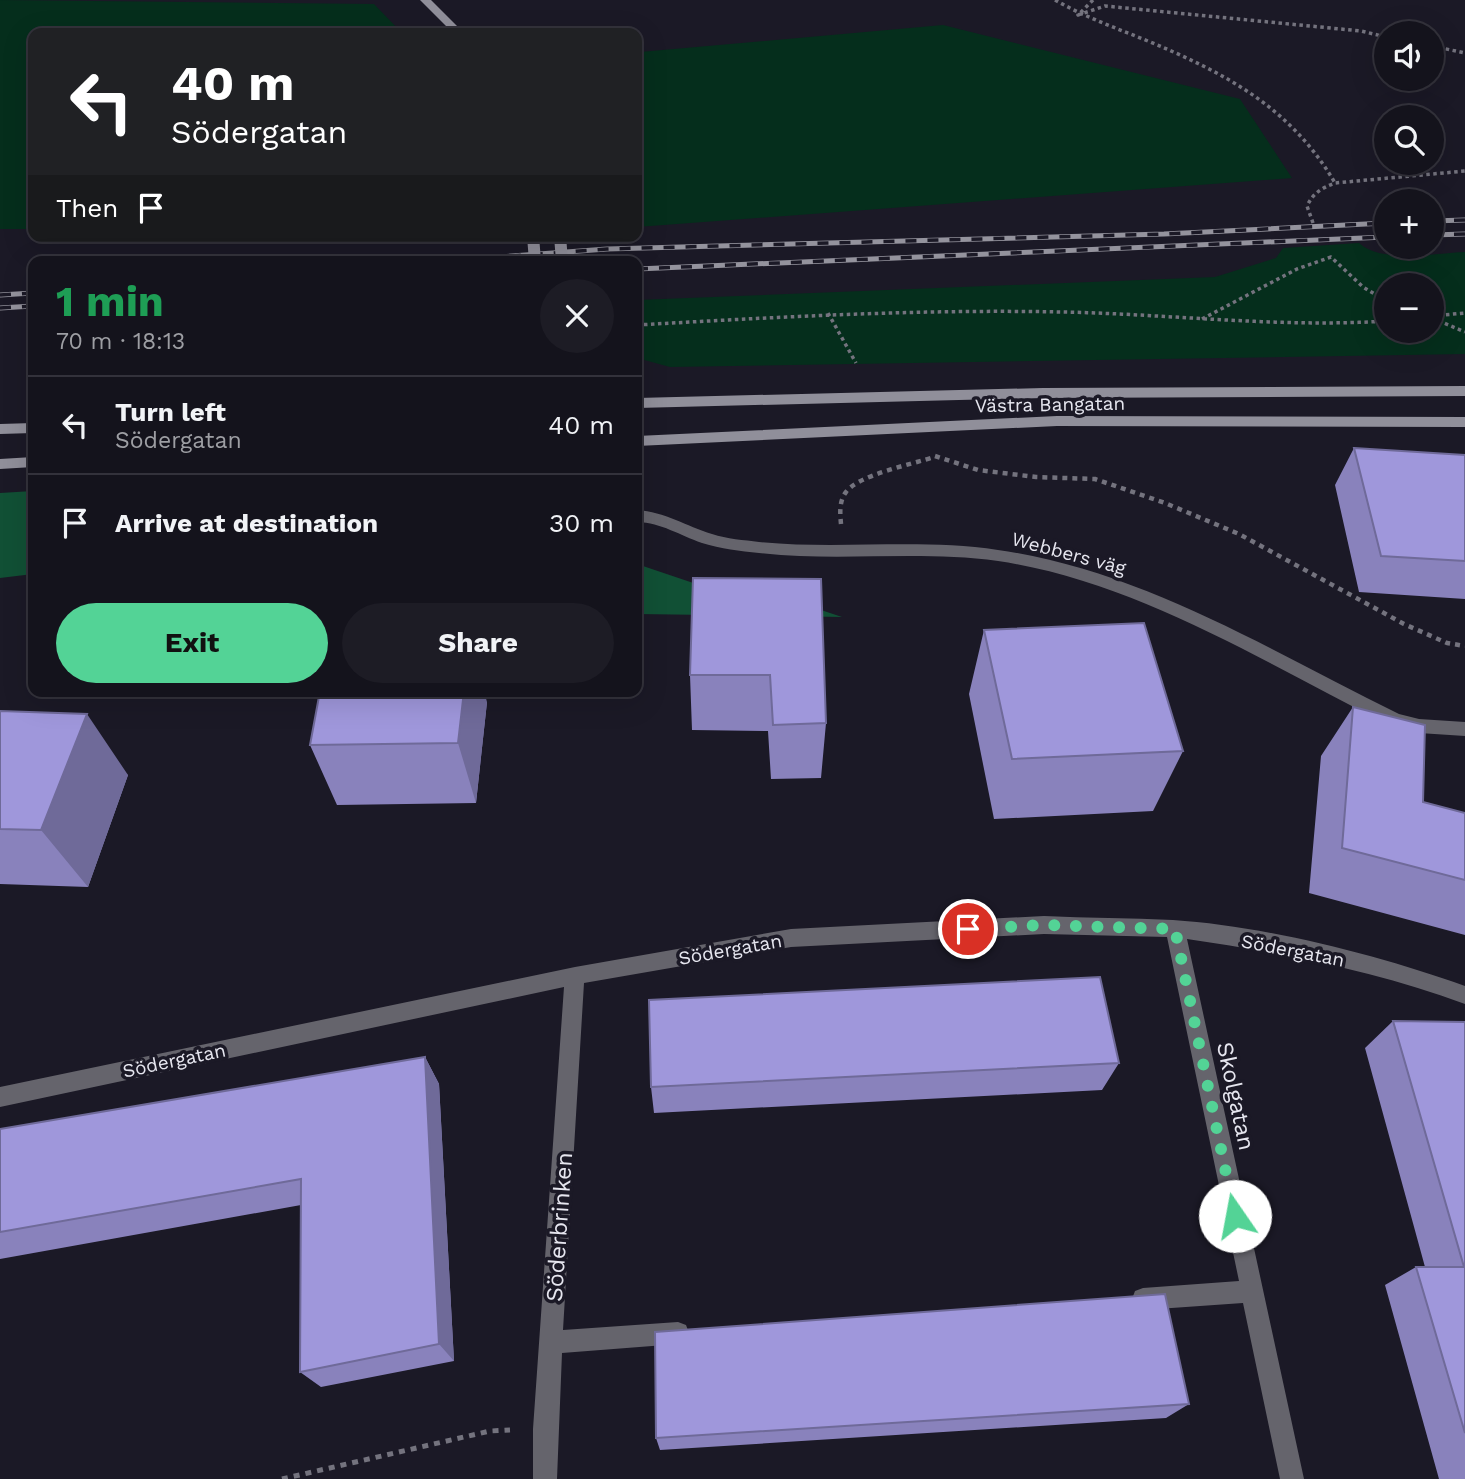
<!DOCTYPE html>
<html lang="en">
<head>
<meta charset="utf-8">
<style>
  body { margin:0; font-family:"Work Sans",sans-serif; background:#1d1c25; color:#f1f3f6; height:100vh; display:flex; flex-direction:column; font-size:26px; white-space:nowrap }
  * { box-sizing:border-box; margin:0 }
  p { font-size:23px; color:#9d9ea3 }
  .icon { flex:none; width:38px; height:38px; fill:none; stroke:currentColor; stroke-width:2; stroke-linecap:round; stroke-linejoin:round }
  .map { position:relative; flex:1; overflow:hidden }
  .panel { position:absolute; left:28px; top:256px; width:614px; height:441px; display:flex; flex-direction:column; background:#14131c; border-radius:14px; box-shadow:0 7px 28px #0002,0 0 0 2px #33323b }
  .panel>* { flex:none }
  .banner { position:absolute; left:28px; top:28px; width:614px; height:214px; border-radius:14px; box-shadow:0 7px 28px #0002,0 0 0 2px #33323b; background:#202124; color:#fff; overflow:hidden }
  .fabs { position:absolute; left:1374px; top:21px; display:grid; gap:14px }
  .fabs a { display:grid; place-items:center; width:70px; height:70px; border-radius:50%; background:#14131c; box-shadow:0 7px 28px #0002,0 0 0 2px #33323b; font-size:35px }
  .pin { position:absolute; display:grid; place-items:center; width:60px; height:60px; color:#fff; margin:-30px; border:4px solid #fff; border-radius:50%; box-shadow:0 2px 7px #0007 }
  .me { position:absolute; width:77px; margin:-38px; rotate:348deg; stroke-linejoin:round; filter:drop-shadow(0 0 5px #0008) }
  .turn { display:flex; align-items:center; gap:24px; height:147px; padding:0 28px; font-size:32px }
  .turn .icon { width:91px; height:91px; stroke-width:2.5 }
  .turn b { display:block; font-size:49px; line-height:60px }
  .then { display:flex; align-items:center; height:66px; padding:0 28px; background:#0003; gap:14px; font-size:26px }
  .round { display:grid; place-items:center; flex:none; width:74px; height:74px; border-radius:37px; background:#1d1c25 }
  .headline { display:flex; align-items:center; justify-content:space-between; height:119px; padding:0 28px }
  h1 { font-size:42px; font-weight:700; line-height:52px; color:#1e9e55 }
  .cta { display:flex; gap:14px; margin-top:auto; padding:14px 28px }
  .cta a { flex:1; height:80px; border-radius:42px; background:#53d396; color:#111; font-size:28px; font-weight:700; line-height:80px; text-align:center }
  .cta a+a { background:#1d1c25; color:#f1f3f6 }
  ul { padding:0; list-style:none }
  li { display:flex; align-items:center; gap:21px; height:98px; padding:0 28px; border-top:2px solid #33323b }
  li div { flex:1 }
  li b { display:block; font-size:26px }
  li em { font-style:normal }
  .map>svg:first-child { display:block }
</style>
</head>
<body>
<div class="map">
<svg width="1465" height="1479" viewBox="0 0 1465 1479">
  <rect width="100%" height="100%" fill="#1b1926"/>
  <path fill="#052e1c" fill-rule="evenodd" d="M0,0L374,4L402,33H33V229H0Z
    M943,25L1240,99L1292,178L637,227V68L640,52Z
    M1359,243C1382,264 1436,253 1465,252V354L670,367L637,358V300L1215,277L1276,258L1283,248ZM1386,285H1432V331H1386Z"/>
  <path fill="#115035" d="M33,491V574L0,578V493Z
    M637,564L717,591L779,596L842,617L637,614Z"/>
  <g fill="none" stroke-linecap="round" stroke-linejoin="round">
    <path stroke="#74737e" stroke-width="3.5" stroke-dasharray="3.5 3.5" stroke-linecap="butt" d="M1055,0C1083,16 1113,27 1143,39C1223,72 1290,106 1335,183
      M1093,0L1078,15L1105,6L1361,31L1386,37
      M1432,46L1465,53
      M1313,223L1307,206C1313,193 1322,188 1335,183L1465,171
      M828,313L856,363
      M1432,316L1465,313
      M1432,318L1465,332
      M1202,319L1297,269L1331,257L1363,287L1386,301
      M637,325C778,317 920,309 1062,312C1170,314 1278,328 1386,321"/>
    <path stroke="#74737e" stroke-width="4.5" stroke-dasharray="5 5" stroke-linecap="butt" d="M935,456L978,470L1036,477L1095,479L1165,503L1239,534L1404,624L1447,643L1465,646
      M841,524C840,513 839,501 846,492C858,475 913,464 934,457"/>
    <path stroke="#74737e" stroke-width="5" stroke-dasharray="6 6" stroke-linecap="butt" d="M282,1479L490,1431L510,1430"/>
    <path fill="#65646c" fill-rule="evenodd" d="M637,510C665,512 686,526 712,534C727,539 744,540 759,542C839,550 919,538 998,550C1141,570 1271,651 1399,714L1419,719L1465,722V736L1419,733L1389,725C1265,663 1138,582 998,561C919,550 839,562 759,553C740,551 721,549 702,543C679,535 662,523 637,522Z
      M1044,916C1087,918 1130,918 1173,920C1265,926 1378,955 1465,986V1004C1375,971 1282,953 1187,939L1304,1479H1280L1243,1303L1143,1310L1135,1307L1132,1299L1135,1291L1143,1288L1239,1281L1167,937L1044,934L791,947L584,983L563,1330L678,1322L686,1325L689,1333L686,1341L678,1344L562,1353L557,1479H533V1429L564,987L0,1107V1087L575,967L791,929Z"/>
    <path fill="#908f9a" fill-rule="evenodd" d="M420,0H431L464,33H453Z
      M1465,386V396L1043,398L637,408V398L1043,388Z
      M1057,416L1465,417V427L1057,426L637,446V436Z
      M33,423V433L0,434V424Z
      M33,457V467L0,469V459Z"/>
    <g stroke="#94939d" stroke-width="5">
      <path id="rail" d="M1432,221L1465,220
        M1432,235L1465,234
        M444,261L607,249L1164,234L1386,223
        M637,269L1386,237
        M0,295L33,293
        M0,308L33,306"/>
    </g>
    <use href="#rail" stroke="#1b1926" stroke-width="3.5" stroke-dasharray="11" stroke-linecap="butt"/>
    <path stroke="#908f9a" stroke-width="12" d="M533,236L535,261
      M560,236L562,261"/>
  </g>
  <path fill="#8982bc" d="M1354,448L1465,456V599L1359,592L1335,485Z
    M693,578L826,723L821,778L771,779L768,731L692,730L690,675Z
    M984,630L1183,751L1153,811L994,819L969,694Z
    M487,702L476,803L337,805L310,745Z
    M1353,707L1423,802L1465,813V935L1309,893L1321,756Z
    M0,711L128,775L88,887L0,884Z
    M1393,1021L1465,1022V1479H1439L1385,1285L1416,1267H1425L1365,1048Z
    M425,1057L439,1084L454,1361L321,1387L300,1372L301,1205L0,1259V1129Z
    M1119,1063L1102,1090L654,1113L651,1087Z
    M1189,1404L1166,1418L660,1450L656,1438Z"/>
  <path fill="#6f6a99" d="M464,691H484L487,702L476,803L458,743Z
    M87,714L128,775L88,887L41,830Z
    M425,1057L439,1084L454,1361L439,1344Z"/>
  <path fill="#9f97db" stroke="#6f6a99" stroke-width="2" d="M1354,448L1465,455V561L1381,556Z
    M693,578L821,579L826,723L773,725L770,675H690Z
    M1144,623L1183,751L1012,759L984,630Z
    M320,691H464L458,743L310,745Z
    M1353,707L1425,725L1423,802L1465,813V880L1342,848Z
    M0,711L87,714L41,830L0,829Z
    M1100,977L1119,1063L651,1087L649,1000Z
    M1393,1021L1465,1022V1433L1416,1267H1464Z
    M425,1057L439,1344L300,1372L301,1179L0,1232V1129Z
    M1165,1294L1189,1404L656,1438L655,1332Z"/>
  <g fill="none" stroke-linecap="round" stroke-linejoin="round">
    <path stroke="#53d396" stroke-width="12" stroke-dasharray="0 21.6" d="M968,929L1044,925L1175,929L1235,1216"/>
  </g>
  <g text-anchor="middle" stroke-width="7" stroke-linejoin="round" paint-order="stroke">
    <g font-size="19" fill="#e6e6ef" stroke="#1b1926">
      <text transform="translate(1050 404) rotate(-1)" y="7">Västra Bangatan</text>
      <text transform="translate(1069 553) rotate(15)" y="7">Webbers väg</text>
      <text transform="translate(730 949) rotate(-10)" y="7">Södergatan</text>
      <text transform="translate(1293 950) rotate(11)" y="7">Södergatan</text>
      <text transform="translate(174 1060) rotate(-12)" y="7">Södergatan</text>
    </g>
    <g font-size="23" fill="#e6e6ef" stroke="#1b1926">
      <text transform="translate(1236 1096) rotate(78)" y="8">Skolgatan</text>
      <text transform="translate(559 1227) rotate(-86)" y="8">Söderbrinken</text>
    </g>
  </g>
</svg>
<div class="fabs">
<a><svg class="icon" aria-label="sound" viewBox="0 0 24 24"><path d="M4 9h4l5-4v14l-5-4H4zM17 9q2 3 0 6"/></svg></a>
<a><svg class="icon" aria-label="search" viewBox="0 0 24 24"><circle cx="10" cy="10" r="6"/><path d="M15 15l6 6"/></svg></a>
<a>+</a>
<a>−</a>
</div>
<div class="pin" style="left:968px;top:929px;background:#d93025"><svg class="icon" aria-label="arrive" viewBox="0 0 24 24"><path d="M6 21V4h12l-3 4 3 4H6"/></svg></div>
<svg class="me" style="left:1235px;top:1216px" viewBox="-20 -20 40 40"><circle r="19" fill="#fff"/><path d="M0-13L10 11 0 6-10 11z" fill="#53d396"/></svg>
<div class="banner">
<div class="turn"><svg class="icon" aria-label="left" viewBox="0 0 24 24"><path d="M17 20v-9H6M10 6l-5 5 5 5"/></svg><div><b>40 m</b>Södergatan</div></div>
<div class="then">Then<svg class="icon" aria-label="arrive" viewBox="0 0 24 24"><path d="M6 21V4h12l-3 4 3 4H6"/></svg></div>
</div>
<section class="panel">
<div class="headline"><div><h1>1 min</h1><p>70 m · 18:13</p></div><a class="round"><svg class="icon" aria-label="close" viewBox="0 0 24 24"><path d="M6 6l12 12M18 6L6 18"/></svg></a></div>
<ul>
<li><svg class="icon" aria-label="left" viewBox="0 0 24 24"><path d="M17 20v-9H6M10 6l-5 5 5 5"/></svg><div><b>Turn left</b><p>Södergatan</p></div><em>40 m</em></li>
<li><svg class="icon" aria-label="arrive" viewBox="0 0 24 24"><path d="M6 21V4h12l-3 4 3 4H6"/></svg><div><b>Arrive at destination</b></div><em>30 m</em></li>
</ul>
<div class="cta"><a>Exit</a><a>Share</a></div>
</section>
</div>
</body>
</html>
